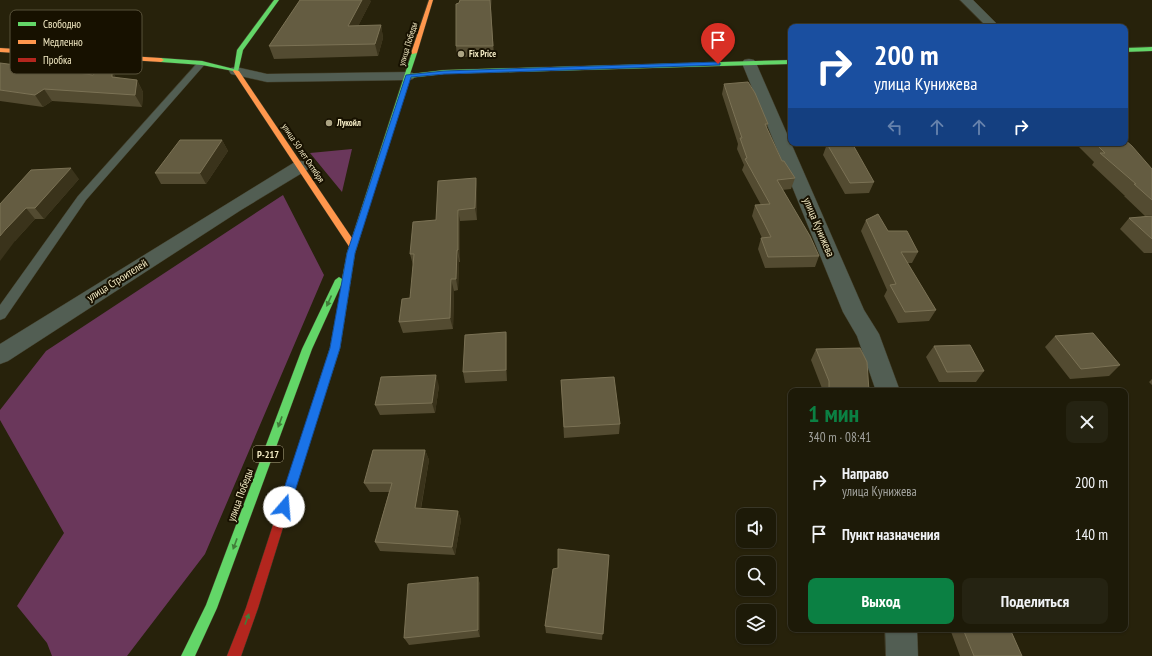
<!DOCTYPE html>
<html lang="ru">
<head>
<meta charset="utf-8">
<style>
  body { margin:0; font-family:"PT Sans Narrow",sans-serif; background:#252312; color:#f1f3f6; height:100vh; display:flex; flex-direction:column; font-size:15px; white-space:nowrap }
  * { box-sizing:border-box; margin:0 }
  p { font-size:13px; color:#a0a19c }
  .icon { flex:none; width:22px; height:22px; fill:none; stroke:currentColor; stroke-width:2; stroke-linecap:round; stroke-linejoin:round }
  .map { position:relative; flex:1; overflow:hidden }
  .sheet { position:absolute; left:788px; top:388px; width:340px; height:244px; display:flex; flex-direction:column; background:#1d1a08; border-radius:8px; box-shadow:0 1px 3px #0004,0 0 0 1px #3b3829 }
  .sheet>* { flex:none }
  .banner { position:absolute; left:788px; top:24px; width:340px; height:122px; border-radius:8px; box-shadow:0 1px 3px #0004,0 0 0 1px #3b3829; background:#1a4fa0; color:#fff; overflow:hidden }
  .buttons { position:absolute; left:736px; top:508px; display:grid; gap:8px }
  .buttons a { display:grid; place-items:center; width:40px; height:40px; border-radius:8px; background:#1d1a08; box-shadow:0 1px 3px #0004,0 0 0 1px #3b3829; font-size:20px }
  .pin { position:absolute; display:grid; place-items:center; width:34px; height:34px; color:#fff; margin:-41px -17px; border-radius:50% 50% 50% 0; rotate:-45deg; box-shadow:0 0 4px #0007 }
  .pin .icon { rotate:45deg }
  .me { position:absolute; width:44px; margin:-22px; rotate:18deg; stroke-linejoin:round; filter:drop-shadow(0 0 3px #0008) }
  .turn { display:flex; align-items:center; gap:14px; height:84px; padding:0 20px; font-size:18px }
  .turn .icon { width:52px; height:52px; stroke-width:2.5 }
  .turn b { display:block; font-size:28px; line-height:34px }
  .lanes { display:flex; align-items:center; height:38px; padding:0 20px; background:#0003; justify-content:center; gap:20px; direction:ltr }
  .lanes .off { opacity:.35 }
  .round { display:grid; place-items:center; flex:none; width:42px; height:42px; border-radius:8px; background:#252312 }
  .headline { display:flex; align-items:center; justify-content:space-between; height:68px; padding:0 20px }
  h1 { font-size:24px; font-weight:700; line-height:30px; color:#0b8043 }
  .action { display:flex; gap:8px; margin-top:auto; padding:8px 20px }
  .action a { flex:1; height:46px; border-radius:8px; background:#0b8043; color:#fff; font-size:16px; font-weight:700; line-height:46px; text-align:center }
  .action a+a { background:#252312; color:#f1f3f6 }
  ul { padding:0; list-style:none }
  li { display:flex; align-items:center; gap:12px; height:52px; padding:0 20px }
  li div { flex:1 }
  li b { display:block; font-size:15px }
  li em { font-style:normal }
  .map>svg:first-child { display:block }
</style>
</head>
<body>
<div class="map">
<svg width="1152" height="656" viewBox="0 0 1152 656">
  <rect width="100%" height="100%" fill="#27220b"/>
  <path fill="#6a375b" d="M352,149L342,192L310,153Z
    M283,195L324,275L205,554L127,656H52L47,643L17,606L64,533L0,420V410L46,351Z"/>
  <g fill="none" stroke-linecap="round" stroke-linejoin="round">
    <g stroke="#413c27" stroke-width="1">
      <path id="lane" d="M199,61H202L206,63L86,200L5,318L0,320V305L78,196Z"/>
    </g>
    <g stroke="#413c27" stroke-width="1">
      <path id="street" d="M960,0H973L1000,27H987Z
        M749,59L754,60L756,63L864,310L879,334L900,391H876L857,336L843,312L742,63L744,60Z
        M236,67L267,74L408,72L413,73L415,76L413,79L408,80L267,82L231,74L229,71L231,68Z
        M301,161L307,162L310,166L307,170L241,210L8,361L0,364V344L295,162Z
        M885,629H917L918,656H886Z"/>
    </g>
    <g stroke="#413c27" stroke-width="1">
      <path id="fast" d="M274,0H279L243,50L238,72L202,65L161,62L158,60L161,58L202,61L234,69L237,50Z
        M1152,47V51L1125,52V48Z
        M412,52L417,53L410,74L444,70L791,60V64L444,74L409,78L355,253L340,348L298,479L297,483L293,484L289,483L288,479L330,348L342,283L312,349L217,608L195,656H181L206,605L302,349L335,280L339,277L342,279L347,253Z"/>
    </g>
    <g stroke="#413c27" stroke-width="1">
      <path id="slow" d="M429,0H433L417,53L412,54L411,53Z
        M0,48L161,58L164,60L161,62L0,52Z
        M234,70L239,71L356,244L357,246L356,248H350L233,71Z"/>
    </g>
    <g stroke="#413c27" stroke-width="1">
      <path id="jam" d="M293,474L297,475L298,479L258,608L241,656H227L246,608L288,479L289,475Z"/>
    </g>
    <use href="#lane" fill="#525e53" fill-rule="evenodd"/>
    <use href="#street" fill="#525e53" fill-rule="evenodd"/>
    <use href="#fast" fill="#63d668" fill-rule="evenodd"/>
    <use href="#slow" fill="#ff974d" fill-rule="evenodd"/>
    <use href="#jam" fill="#b3261e" fill-rule="evenodd"/>
  </g>
  <path fill="#534b31" d="M371,1L358,26L381,25L383,38L378,56L274,59L269,46Z
    M491,9L494,56L457,57L456,46Z
    M0,63L93,75L112,71L116,78L137,80L143,92L142,107L52,101L43,107L0,101Z
    M724,84L768,124L767,128L782,161L795,178L791,189L782,190L819,256L815,267L765,268L758,249L761,238H762L752,216L755,205H761L742,170L744,165L737,149L738,144L722,94Z
    M222,140L228,151L206,184H161L155,173Z
    M1075,143H1125L1152,169V215L1145,216L1124,196H1125L1092,165L1094,162Z
    M827,144L874,182L869,193L845,194L823,155Z
    M476,178L477,189V220L460,221V262H459L458,290L454,291L453,329L403,333L399,322L410,298L413,265L410,254L436,220Z
    M79,179L44,219H35L15,241L0,204Z
    M1152,216V253H1144L1120,229L1129,218Z
    M866,220L888,231L918,252L912,263H907L936,310L929,321L898,323L884,296L887,290L861,231Z
    M506,332L507,343V381L465,383L463,372Z
    M1055,336L1120,365L1109,376L1070,379L1045,347Z
    M934,346L984,371L976,382H939L926,357Z
    M816,349L869,391H823L811,360Z
    M1152,379V385L1149,382Z
    M561,380L620,424L619,434L564,438Z
    M439,386L435,413L380,415L375,405Z
    M425,450L429,460L421,509L458,511L461,520L455,555L380,551L375,542L389,492H370L364,483Z
    M609,555L602,640L546,633L545,626L558,568Z
    M478,577L480,585V637L409,645L404,638Z
    M950,629H1010L1022,656H960Z"/>
  <path fill="#3a331b" d="M362,0H370L371,1L352,38L348,26Z
    M490,0H492L491,9L494,56Z
    M381,25L383,38L378,56L375,44Z
    M112,71L119,83L112,77Z
    M137,80L143,92L142,107L135,95Z
    M44,89L52,101L43,107L35,95Z
    M222,140L228,151L206,184L200,173Z
    M71,168L79,179L44,219L35,208Z
    M476,178L477,189V220L475,208Z
    M26,208L35,219L15,241L0,261V236L5,230Z
    M458,210L460,221V262L458,250Z
    M457,250L459,262L458,290L456,279Z
    M451,279L454,291L453,329L450,318Z
    M506,332L507,343V381L506,370Z
    M436,375L439,386L435,413L432,403Z
    M425,450L429,460L419,518L415,508Z
    M458,511L461,520L455,555L452,547Z
    M478,577L480,585V637L478,630Z"/>
  <path fill="#645c41" stroke="#7b7255" d="M300,0H362L348,26L381,25L375,44L269,46Z
    M460,0H490L493,46H456V4L459,3Z
    M0,63L93,75L99,70L112,71V77L137,80L135,95L44,89L35,95L0,90Z
    M748,82L755,93L768,124H765L782,161H784L795,178L777,180L810,236L819,256L768,257L761,238L771,237L755,205L770,204L745,159L747,158L740,138H742L724,84Z
    M180,140H222L200,173H155Z
    M1125,140L1132,146L1152,169V200L1134,184H1136L1100,153H1105L1095,143H1125Z
    M843,143H852L874,182L850,183L827,144Z
    M71,168L35,208H26L5,230L0,236V204L31,170Z
    M476,178L475,208L458,210V250H457L456,279H451L450,318L399,322L402,299L410,298L414,254H410L413,222L436,220L438,181Z
    M878,214L888,231H907L918,252H901L936,310L905,312L890,285L896,284L866,220Z
    M1152,216V239L1129,218Z
    M506,332V370L463,372L465,335Z
    M1093,333L1120,365L1081,369L1055,336Z
    M970,345L984,371L947,372L934,346Z
    M860,348L867,362L869,391H829V381L816,349Z
    M436,375L432,403L375,405L381,377Z
    M614,377L620,424L564,427L561,380Z
    M373,450H425L415,508L458,511L452,547L375,542L392,483H364Z
    M558,549L609,555L603,634L545,626L553,569L558,568Z
    M478,577V630L404,638L408,584Z
    M963,629H1010L1022,656H974Z"/>
  <defs><path id="oneway-solid" d="M-6-.8H1V-3.2L6.5 0L1 3.2V.8H-6Z"/></defs>
  <g fill="#417d39">
    <use href="#oneway-solid" transform="translate(329 301) rotate(114)"/>
    <use href="#oneway-solid" transform="translate(280 422) rotate(110)"/>
    <use href="#oneway-solid" transform="translate(235 544) rotate(110)"/>
    <use href="#oneway-solid" transform="translate(247 619) rotate(-70)"/>
  </g>
  <path fill="#1a73e8" stroke="#114b97" d="M718,62L720,63V65L444,74L411,77L355,253L340,348L290,507L288,510L284,512L280,510L278,507L330,348L347,253L406,75L444,71Z"/>
  <g fill="#aca483" stroke="#171100" stroke-width="1.5">
    <circle cx="461" cy="54" r="4"/>
    <circle cx="329" cy="123" r="4"/>
  </g>
  <g text-anchor="middle" stroke-width="4" stroke-linejoin="round" paint-order="stroke">
    <g font-size="9" fill="#f3eac3" stroke="#171100">
      <text transform="translate(408 44) rotate(-73)" y="3">улица Победы</text>
      <text transform="translate(303 153) rotate(56)" y="3">улица 50 лет Октября</text>
    </g>
    <g font-size="9" font-weight="bold" fill="#f3eac3" stroke="#171100" text-anchor="start">
      <text x="469" y="57">Fix Price</text>
      <text x="337" y="126">Лукойл</text>
    </g>
    <rect fill="#171100" stroke="#b1a988" stroke-width="1" x="253" y="446" width="30" height="16" rx="3"/>
    <g font-size="10" font-weight="bold" fill="#f3eac3">
      <text x="268" y="458">Р-217</text>
    </g>
    <g font-size="11" fill="#f3eac3" stroke="#171100">
      <text transform="translate(819 227) rotate(67)" y="4">улица Кунижева</text>
      <text transform="translate(117 280) rotate(-32)" y="4">улица Строителей</text>
      <text transform="translate(240 495) rotate(-70)" y="4">улица Победы</text>
    </g>
  </g>
  <rect x="10" y="10" width="132" height="64" rx="6" fill="#171100" stroke="#59523a" stroke-width="1"/>
  <rect x="18" y="22" width="18" height="4" fill="#63d668"/>
  <rect x="18" y="40" width="18" height="4" fill="#ff974d"/>
  <rect x="18" y="58" width="18" height="4" fill="#b3261e"/>
  <g font-size="11" fill="#f3eac3">
    <text x="43" y="28">Свободно</text>
    <text x="43" y="46">Медленно</text>
    <text x="43" y="64">Пробка</text>
  </g>
</svg>
<div class="buttons">
<a><svg class="icon" aria-label="sound" viewBox="0 0 24 24"><path d="M4 9h4l5-4v14l-5-4H4zM17 9q2 3 0 6"/></svg></a>
<a><svg class="icon" aria-label="search" viewBox="0 0 24 24"><circle cx="10" cy="10" r="6"/><path d="M15 15l6 6"/></svg></a>
<a><svg class="icon" aria-label="layers" viewBox="0 0 24 24"><path d="M12 4l9 5-9 5-9-5zM3 14l9 5 9-5"/></svg></a>
</div>
<div class="pin" style="left:718px;top:64px;background:#d93025"><svg class="icon" aria-label="arrive" viewBox="0 0 24 24"><path d="M6 21V4h12l-3 4 3 4H6"/></svg></div>
<svg class="me" style="left:284px;top:507px" viewBox="-20 -20 40 40"><circle r="19" fill="#fff"/><path d="M0-13L10 11 0 6-10 11z" fill="#1a73e8"/></svg>
<div class="banner">
<div class="turn"><svg class="icon" aria-label="right" viewBox="0 0 24 24"><path d="M7 20v-9h11M14 6l5 5-5 5"/></svg><div><b>200 m</b>улица Кунижева</div></div>
<div class="lanes"><svg class="icon off" aria-label="left" viewBox="0 0 24 24"><path d="M17 20v-9H6M10 6l-5 5 5 5"/></svg><svg class="icon off" aria-label="ahead" viewBox="0 0 24 24"><path d="M12 20V5M6 11l6-6 6 6"/></svg><svg class="icon off" aria-label="ahead" viewBox="0 0 24 24"><path d="M12 20V5M6 11l6-6 6 6"/></svg><svg class="icon" aria-label="right" viewBox="0 0 24 24"><path d="M7 20v-9h11M14 6l5 5-5 5"/></svg></div>
</div>
<section class="sheet">
<div class="headline"><div><h1>1 мин</h1><p>340 m · 08:41</p></div><a class="round"><svg class="icon" aria-label="close" viewBox="0 0 24 24"><path d="M6 6l12 12M18 6L6 18"/></svg></a></div>
<ul>
<li><svg class="icon" aria-label="right" viewBox="0 0 24 24"><path d="M7 20v-9h11M14 6l5 5-5 5"/></svg><div><b>Направо</b><p>улица Кунижева</p></div><em>200 m</em></li>
<li><svg class="icon" aria-label="arrive" viewBox="0 0 24 24"><path d="M6 21V4h12l-3 4 3 4H6"/></svg><div><b>Пункт назначения</b></div><em>140 m</em></li>
</ul>
<div class="action"><a>Выход</a><a>Поделиться</a></div>
</section>
</div>
</body>
</html>
